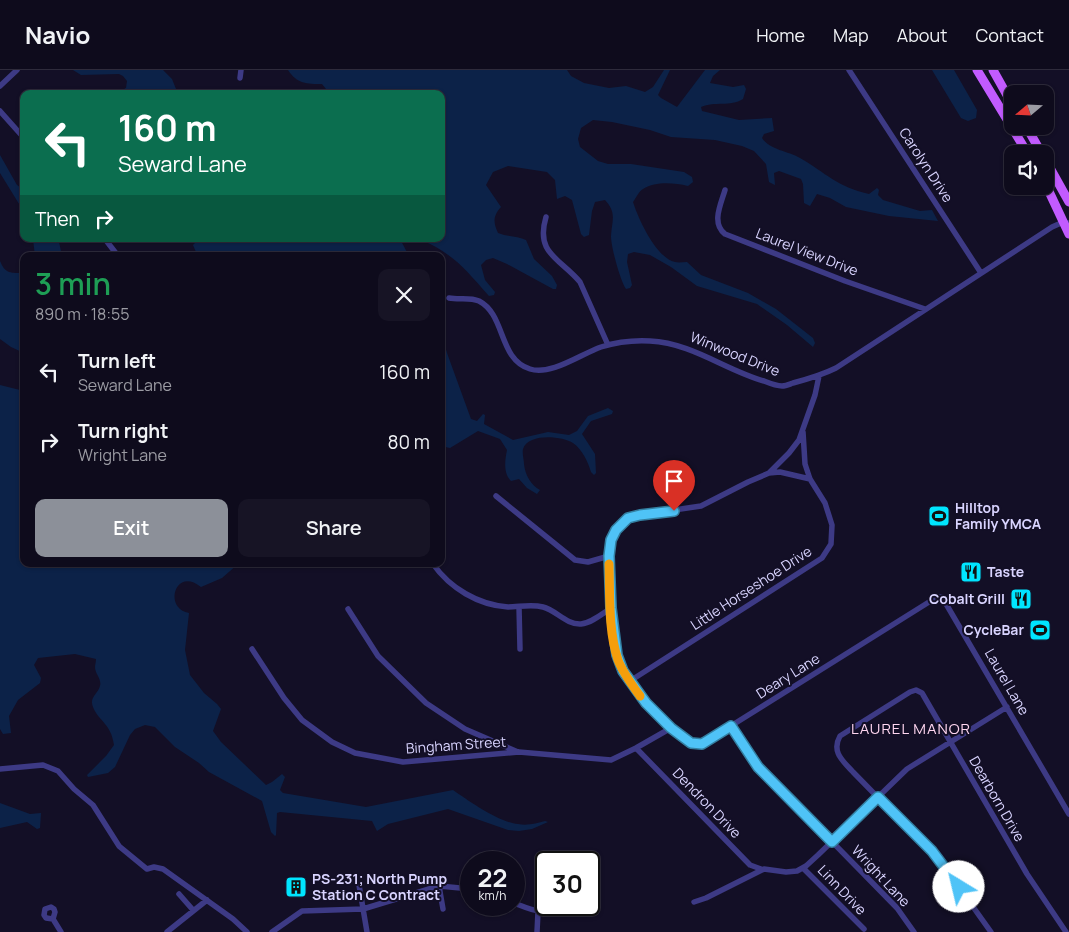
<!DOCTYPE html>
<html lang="en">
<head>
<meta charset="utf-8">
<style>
  body { margin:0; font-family:Manrope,sans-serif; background:#171425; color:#f1f3f6; height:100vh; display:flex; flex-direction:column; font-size:19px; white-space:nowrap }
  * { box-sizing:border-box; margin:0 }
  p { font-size:16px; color:#9b9ba3 }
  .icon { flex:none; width:28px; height:28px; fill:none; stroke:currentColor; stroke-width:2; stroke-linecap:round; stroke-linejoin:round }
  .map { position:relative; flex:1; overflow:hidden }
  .panel { position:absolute; left:20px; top:182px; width:425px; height:315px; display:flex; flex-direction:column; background:#0e0b1c; border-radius:10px; box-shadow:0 1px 4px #0004,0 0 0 1px #2e2b3b }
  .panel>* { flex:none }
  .top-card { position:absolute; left:20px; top:20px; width:425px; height:152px; border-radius:10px; box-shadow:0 1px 4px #0004,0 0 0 1px #2e2b3b; background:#0b6e4f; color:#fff; overflow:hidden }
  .needle { width:32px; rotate:251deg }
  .tools { position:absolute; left:1004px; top:15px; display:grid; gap:10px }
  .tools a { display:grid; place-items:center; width:50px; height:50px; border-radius:10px; background:#0e0b1c; box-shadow:0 1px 4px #0004,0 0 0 1px #2e2b3b; font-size:25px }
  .speed { position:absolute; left:460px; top:781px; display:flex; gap:10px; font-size:25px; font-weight:700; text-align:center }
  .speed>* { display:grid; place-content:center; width:65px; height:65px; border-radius:50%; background:#0e0b1c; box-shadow:0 1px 4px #0004,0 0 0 1px #2e2b3b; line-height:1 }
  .speed small { font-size:12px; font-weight:400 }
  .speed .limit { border:2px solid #111; border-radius:8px; background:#fff; color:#111 }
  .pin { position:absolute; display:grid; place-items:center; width:42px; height:42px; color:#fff; margin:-51px -21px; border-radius:50% 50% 50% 0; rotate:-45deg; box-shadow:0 0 5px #0007 }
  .pin .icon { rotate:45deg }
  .me { position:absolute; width:55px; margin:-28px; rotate:324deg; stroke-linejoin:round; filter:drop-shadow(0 0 4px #0008) }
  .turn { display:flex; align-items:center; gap:18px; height:105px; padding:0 15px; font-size:22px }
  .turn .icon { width:65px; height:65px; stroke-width:2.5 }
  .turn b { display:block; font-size:35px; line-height:42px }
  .then { display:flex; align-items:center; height:48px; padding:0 15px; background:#0003; gap:10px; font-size:19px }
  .round { display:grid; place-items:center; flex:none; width:52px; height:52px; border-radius:10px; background:#171425 }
  .summary { display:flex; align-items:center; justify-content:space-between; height:85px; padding:0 15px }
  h1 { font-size:30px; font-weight:600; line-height:38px; color:#1e9e55 }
  .button { display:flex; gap:10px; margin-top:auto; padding:10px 15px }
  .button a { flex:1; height:58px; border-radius:10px; background:#8c9099; color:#fff; font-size:20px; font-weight:600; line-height:58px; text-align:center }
  .button a+a { background:#171425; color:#f1f3f6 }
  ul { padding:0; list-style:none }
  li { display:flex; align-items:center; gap:15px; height:70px; padding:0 15px }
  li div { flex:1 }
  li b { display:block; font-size:19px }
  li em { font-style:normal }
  header { display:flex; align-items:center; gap:30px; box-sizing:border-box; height:70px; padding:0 25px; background:#0e0b1c; border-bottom:1px solid #2e2b3b }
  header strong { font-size:24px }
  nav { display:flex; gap:28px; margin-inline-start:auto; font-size:18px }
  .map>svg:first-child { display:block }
</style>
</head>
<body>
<header>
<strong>Navio</strong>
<nav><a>Home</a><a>Map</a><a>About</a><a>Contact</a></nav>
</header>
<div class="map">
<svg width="1069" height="862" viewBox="0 0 1069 862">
  <rect width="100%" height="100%" fill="#130f26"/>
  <path fill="#0c2248" d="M73,0H163L172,9L178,24H81L92,19L116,23L126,18L127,11L123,6L119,4L81,5Z
    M288,0H567L571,6L584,13L609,18L626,16L645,22L653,17L664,0H670L658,25L661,28L677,37L705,0H720L713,6L710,13L733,17L744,15L746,19L743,29C730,37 715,31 701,37L702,41L739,50L772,48L774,61L764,64L762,68C770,80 788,81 800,88C826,103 837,117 869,124L877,118L879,120L878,125L883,130L920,141L932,140L938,151L889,146L846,137L830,128L817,124L810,136L804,133L803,114L801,109L779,101L774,103L775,115L769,112L766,94L754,81L742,76L715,70L671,67L650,60L612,52L593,50L581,58L578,69L580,77L598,91L608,94H631L684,102L692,107L693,112L688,116C674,113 656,111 643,119C639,121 636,128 633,132C638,148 656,188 675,192C679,193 683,192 687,192L701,205L748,223L776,239L813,268L815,273L813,277L787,255L757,234L697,216L671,197L650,185L634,182L628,184L627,192L632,215L630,218L626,219C620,210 611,177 611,166C612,150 617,143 605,130L595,132L592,141L589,165L584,167L581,164L572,130L565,126L557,129L555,110L547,102L508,96L493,102L486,115L501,137C493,146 493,152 498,163C508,167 518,166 526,170L534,189L552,206L557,215L556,219H553L507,194L493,188L486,190L481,195L485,210L495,222L494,225L489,226C465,199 453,183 419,169H441V24H327L326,19L322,14C307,14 297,14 288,0Z
    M932,0H954L977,40L976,48L968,51L961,48Z
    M0,85L17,115L24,120V142L0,103Z
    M33,169H60L59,172L62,186H35Z
    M212,169H400L409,186H194L196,182L193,175L197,171Z
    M0,191C5,203 9,203 22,203L24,199V283L11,277L0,269Z
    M441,261L447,283L471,349L477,351L483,344L485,345L484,354L513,370L548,362L569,365L577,361L588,346L608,338L613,341L612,344L591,351L582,364L595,384L596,403L594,405L591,402C588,392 582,379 573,373C562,366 528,363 523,379C522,383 524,390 524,394C525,405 531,415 540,420L537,424L527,418L519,409L511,411C503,403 505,390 507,380L500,369L478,361L450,378L441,376Z
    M0,315L24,321V494H238L222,508L201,517C175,496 163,539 189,543L185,580L190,605L204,623L217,634L221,639L213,661L221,672L266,715L272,712L282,704L285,707L280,720L283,723L366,737L453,720C469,731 498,752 518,754C528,756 537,753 545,751L548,752L532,759L519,761L508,760L448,739L388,754L377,761L372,751L280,742L277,743L276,765L275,766L271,762L262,731L209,702L199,693L175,677L155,657L145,655L135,659L130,665L115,697L108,703L88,707L87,705L106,686L114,675C111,653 99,652 93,637C89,627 98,624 100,616C102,609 95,604 95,597C95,595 96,592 96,589L75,584L38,588L34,595L41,608L40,613L18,630L9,646L11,663L3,664L0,659Z
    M0,733L30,744L41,743L40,758L37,759L27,752L0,758Z"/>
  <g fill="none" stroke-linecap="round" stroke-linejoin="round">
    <path stroke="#3d3a85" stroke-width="5.5" d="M849,0L981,203
      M240,8L241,0
      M0,16L17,0
      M0,41L24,68
      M725,120C721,134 711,153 725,164L845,211L925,239
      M546,147C535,184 560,188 580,212L608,275
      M105,169L118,186
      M449,228C459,230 470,227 479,231C506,245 498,289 530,299C551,306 581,284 601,277C617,272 633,270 650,271C692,273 725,300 764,311C769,313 777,316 782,316C786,316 790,314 793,313C808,309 822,305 836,298L1052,157L1061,153H1069
      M819,306L815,325L799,370L789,383L769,403L748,412L701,436L633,446L623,452L613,464L611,470L609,486L612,554L619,591L637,621L659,646L686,670L694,674H702L937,527H942L1069,744
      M769,403L780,402L810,409
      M496,426L575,490L588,492L609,486
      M433,494C450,518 478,535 508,537C519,537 531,534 543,537C556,540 566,555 581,554C591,553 602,544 611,538
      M519,537L520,579
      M348,539L378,586L426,633L465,659L518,682
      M252,579L284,628L302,650L332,672L355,683L403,692L519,682L611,690L636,678L671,658
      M630,611L822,488L831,474L832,455L825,433L810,409L805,394L803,362
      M731,656L759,697L897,838L914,862
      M636,678L750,795L761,799
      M0,699L43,695L58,701L74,719L93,735L119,776L147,799L154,797L163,799L233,849L247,862
      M803,798L864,859
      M359,815L367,862
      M439,816L443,839
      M179,824L193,840
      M694,832L706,828L764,799L786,802L797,801L806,796L818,785L907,699L1007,637
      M514,833C532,840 545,847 564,835
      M53,849L55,842L54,839L51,837L45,839L44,845L46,848L53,849L61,862
      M167,862L207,830
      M272,862L302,841L363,839L439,816L471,819
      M537,862L538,842
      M991,862L941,792L853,702C843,691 831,682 840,666L910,622L916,620L922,623L1027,804L1066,862"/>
    <path stroke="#c25bff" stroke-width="9" d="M977,0L1028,84
      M993,0L1012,34
      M1026,56L1042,84
      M1045,89L1069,132
      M1045,113L1069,164"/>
  </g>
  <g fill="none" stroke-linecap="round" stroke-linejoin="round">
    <g stroke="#337fa1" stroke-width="12">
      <path id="route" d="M674,441L640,445L628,448L616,460L611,470L609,486L611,538L617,585L623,601L646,633L671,658L691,673L702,674L731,656L758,697L832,772L878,727L932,781L959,817"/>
    </g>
    <use href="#route" stroke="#4fc3f7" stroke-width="9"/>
    <path stroke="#f59e0b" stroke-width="9" d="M609,494C610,525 608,560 618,590C623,603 632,615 640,626"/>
  </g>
  <defs>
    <g id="stadium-square" transform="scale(1.125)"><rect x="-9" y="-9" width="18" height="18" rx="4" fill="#00e5ff" stroke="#130f26"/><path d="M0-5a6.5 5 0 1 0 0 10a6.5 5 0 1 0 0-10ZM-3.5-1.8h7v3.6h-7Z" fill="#111"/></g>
    <g id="restaurant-square" transform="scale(1.125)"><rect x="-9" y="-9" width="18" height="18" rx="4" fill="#00e5ff" stroke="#130f26"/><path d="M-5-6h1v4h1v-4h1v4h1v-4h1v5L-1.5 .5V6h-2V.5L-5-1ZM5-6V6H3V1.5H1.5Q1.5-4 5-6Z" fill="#111"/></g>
    <g id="building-square" transform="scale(1.125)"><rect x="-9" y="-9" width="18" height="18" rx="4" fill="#00e5ff" stroke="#130f26"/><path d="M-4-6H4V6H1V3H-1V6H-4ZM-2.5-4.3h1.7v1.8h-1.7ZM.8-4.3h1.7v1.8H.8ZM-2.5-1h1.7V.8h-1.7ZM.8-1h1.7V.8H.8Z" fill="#111"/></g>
  </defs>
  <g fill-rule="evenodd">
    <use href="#stadium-square" x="939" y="446"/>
    <use href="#restaurant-square" x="971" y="502"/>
    <use href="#restaurant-square" x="1021" y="529"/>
    <use href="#stadium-square" x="1040" y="560"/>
    <use href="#building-square" x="296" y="817"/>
  </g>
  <g text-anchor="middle" stroke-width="4" stroke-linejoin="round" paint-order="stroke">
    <g font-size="14" fill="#d9d4ff" stroke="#130f26">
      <text transform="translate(926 95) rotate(57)" y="5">Carolyn Drive</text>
      <text transform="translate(807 182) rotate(21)" y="5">Laurel View Drive</text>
      <text transform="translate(735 284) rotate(22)" y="5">Winwood Drive</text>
      <text transform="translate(751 518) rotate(-33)" y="5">Little Horseshoe Drive</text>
      <text transform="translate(788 606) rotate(-32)" y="5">Deary Lane</text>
      <text transform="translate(1007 612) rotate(60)" y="5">Laurel Lane</text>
      <text transform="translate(456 675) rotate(-4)" y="5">Bingham Street</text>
      <text transform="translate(997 729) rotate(60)" y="5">Dearborn Drive</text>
      <text transform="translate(707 733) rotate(46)" y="5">Dendron Drive</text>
      <text transform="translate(881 806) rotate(47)" y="5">Wright Lane</text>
      <text transform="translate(842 820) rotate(46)" y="5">Linn Drive</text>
    </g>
    <g font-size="14" font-weight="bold" fill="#d9d4ff" stroke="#130f26" text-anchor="start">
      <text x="955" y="443">Hilltop<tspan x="955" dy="16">Family YMCA</tspan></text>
      <text x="987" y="507">Taste</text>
      <text x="1005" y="534" text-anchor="end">Cobalt Grill</text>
      <text x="1024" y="565" text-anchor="end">CycleBar</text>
      <text x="312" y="814">PS-231; North Pump<tspan x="312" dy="16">Station C Contract</tspan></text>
    </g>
    <g font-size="15" letter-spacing="1" fill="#ffd6f0" stroke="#130f26">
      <text x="911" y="664">LAUREL MANOR</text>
    </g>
  </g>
</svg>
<div class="tools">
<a><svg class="needle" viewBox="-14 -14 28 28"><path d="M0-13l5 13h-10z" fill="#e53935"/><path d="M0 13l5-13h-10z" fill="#9b9ba3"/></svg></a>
<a><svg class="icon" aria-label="sound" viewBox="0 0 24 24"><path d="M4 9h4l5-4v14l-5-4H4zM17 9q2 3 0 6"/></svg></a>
</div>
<div class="speed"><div>22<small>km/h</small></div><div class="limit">30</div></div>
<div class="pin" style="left:674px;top:441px;background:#d93025"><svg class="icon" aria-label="arrive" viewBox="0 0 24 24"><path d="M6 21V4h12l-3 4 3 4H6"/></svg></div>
<svg class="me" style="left:959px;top:817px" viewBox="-20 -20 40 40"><circle r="19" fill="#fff"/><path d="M0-13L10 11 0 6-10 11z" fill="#4fc3f7"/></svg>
<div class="top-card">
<div class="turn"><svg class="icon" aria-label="left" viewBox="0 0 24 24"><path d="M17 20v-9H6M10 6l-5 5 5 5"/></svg><div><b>160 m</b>Seward Lane</div></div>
<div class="then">Then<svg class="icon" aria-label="right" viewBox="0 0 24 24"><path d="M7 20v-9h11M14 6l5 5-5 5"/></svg></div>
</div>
<section class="panel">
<div class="summary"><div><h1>3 min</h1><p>890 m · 18:55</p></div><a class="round"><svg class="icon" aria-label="close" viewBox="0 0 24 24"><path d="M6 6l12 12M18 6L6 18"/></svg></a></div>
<ul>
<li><svg class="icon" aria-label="left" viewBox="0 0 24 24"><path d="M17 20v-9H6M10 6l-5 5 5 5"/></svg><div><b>Turn left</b><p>Seward Lane</p></div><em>160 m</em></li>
<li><svg class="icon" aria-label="right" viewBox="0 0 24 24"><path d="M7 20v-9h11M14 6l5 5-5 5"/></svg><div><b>Turn right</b><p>Wright Lane</p></div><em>80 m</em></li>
</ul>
<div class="button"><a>Exit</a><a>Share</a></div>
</section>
</div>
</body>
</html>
